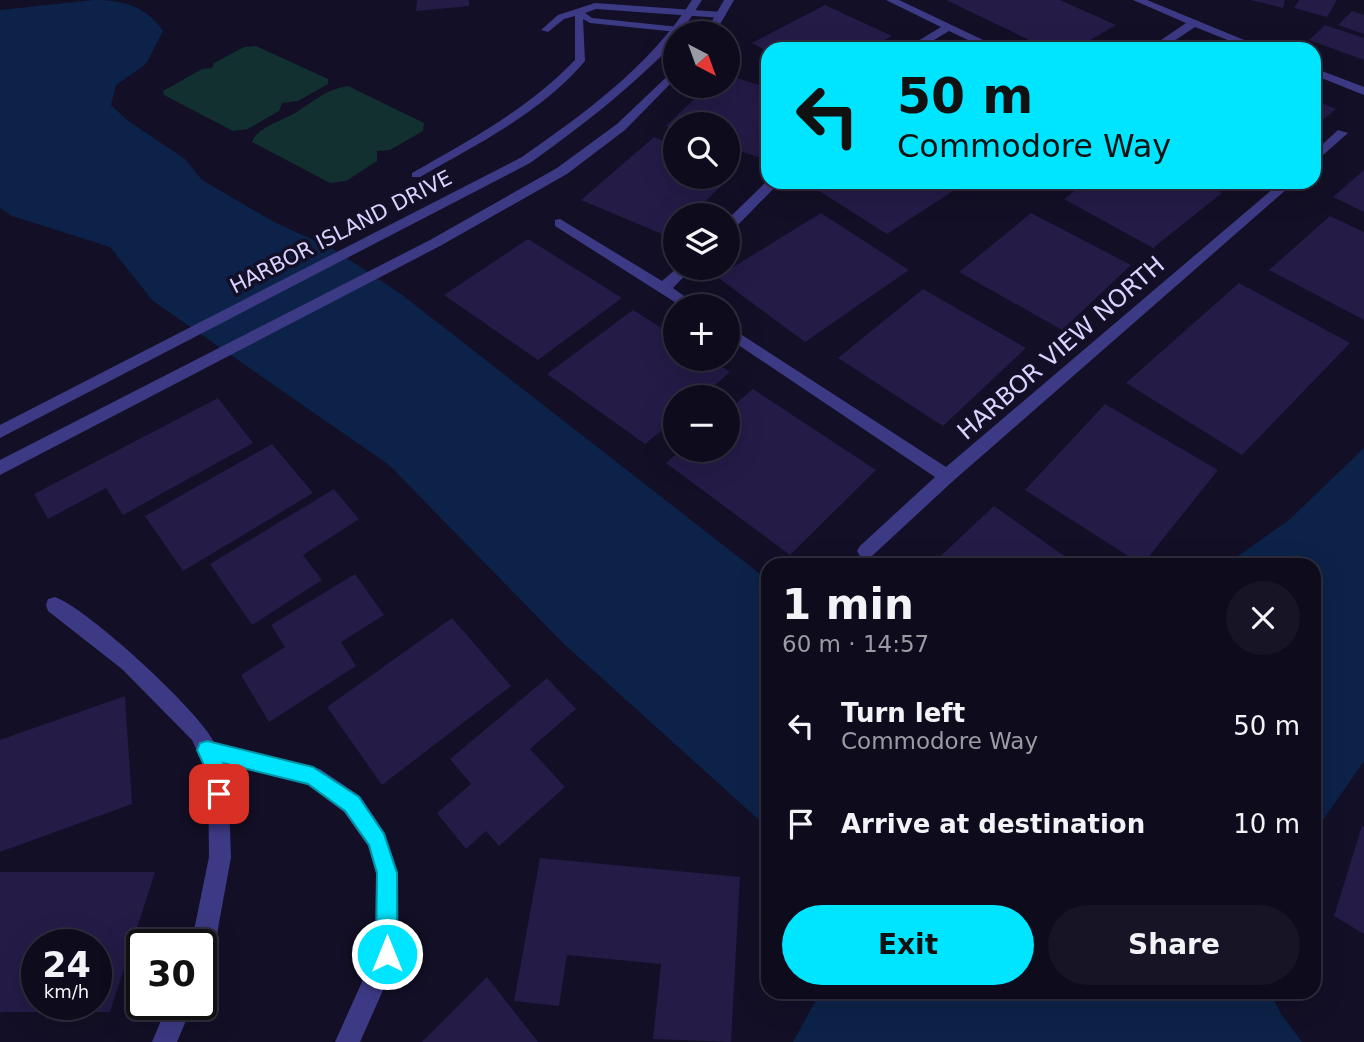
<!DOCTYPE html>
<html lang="en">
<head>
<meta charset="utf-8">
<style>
  body { margin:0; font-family:"DejaVu Sans",sans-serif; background:#171425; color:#f1f3f6; height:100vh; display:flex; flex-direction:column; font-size:26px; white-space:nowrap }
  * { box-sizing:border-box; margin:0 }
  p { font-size:23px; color:#9b9ba3 }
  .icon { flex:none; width:38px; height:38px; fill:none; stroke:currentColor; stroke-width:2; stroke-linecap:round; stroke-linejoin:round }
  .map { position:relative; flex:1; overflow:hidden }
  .sheet { position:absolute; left:761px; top:558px; width:560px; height:441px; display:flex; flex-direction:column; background:#0e0b1c; border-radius:21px; box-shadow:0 7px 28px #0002,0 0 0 2px #2e2b3b }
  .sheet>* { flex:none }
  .hud { position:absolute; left:761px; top:42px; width:560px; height:147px; border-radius:21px; box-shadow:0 7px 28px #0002,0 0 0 2px #2e2b3b; background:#00e5ff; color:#111; overflow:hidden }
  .needle { width:46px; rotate:139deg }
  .fabs { position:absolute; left:663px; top:21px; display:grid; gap:14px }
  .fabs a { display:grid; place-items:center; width:77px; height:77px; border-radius:50%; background:#0e0b1c; box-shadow:0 7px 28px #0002,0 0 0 2px #2e2b3b; font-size:35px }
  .speed { position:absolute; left:21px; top:929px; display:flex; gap:14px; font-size:35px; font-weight:700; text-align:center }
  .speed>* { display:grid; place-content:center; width:91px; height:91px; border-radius:50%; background:#0e0b1c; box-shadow:0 7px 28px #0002,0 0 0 2px #2e2b3b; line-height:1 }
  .speed small { font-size:18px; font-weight:400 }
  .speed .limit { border:4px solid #111; border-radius:10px; background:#fff; color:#111 }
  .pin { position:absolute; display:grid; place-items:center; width:60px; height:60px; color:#fff; margin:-30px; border-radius:14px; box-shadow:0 4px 10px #0006 }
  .me { position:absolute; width:77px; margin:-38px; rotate:0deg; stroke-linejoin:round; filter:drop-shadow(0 0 5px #0008) }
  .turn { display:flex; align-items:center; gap:24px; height:147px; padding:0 21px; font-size:32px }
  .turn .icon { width:91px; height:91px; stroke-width:2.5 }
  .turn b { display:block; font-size:49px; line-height:60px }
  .round { display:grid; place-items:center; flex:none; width:74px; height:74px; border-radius:37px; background:#171425 }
  .summary { display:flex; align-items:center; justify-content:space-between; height:119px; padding:0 21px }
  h1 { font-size:42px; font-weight:600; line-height:52px }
  .button { display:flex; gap:14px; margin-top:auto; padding:14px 21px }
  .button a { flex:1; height:80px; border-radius:42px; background:#00e5ff; color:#111; font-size:28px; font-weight:600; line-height:80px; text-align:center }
  .button a+a { background:#171425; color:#f1f3f6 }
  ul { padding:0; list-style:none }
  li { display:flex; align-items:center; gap:21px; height:98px; padding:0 21px }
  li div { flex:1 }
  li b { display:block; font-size:26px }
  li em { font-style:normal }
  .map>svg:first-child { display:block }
</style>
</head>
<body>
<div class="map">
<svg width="1364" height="1042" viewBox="0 0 1364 1042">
  <rect width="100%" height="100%" fill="#130f26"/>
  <path fill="#12302f" d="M256,46L328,79V84L298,101L282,103L279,111L248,129L233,131L164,95L163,91L202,69L212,68L214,63L244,47Z
    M348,86L424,123L423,131L390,150L377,151V161L346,181L330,183L252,142C259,125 284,121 298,111C315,100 327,89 348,86Z"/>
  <path fill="#0c2248" d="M94,0C123,0 146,6 163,31L146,64L116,85L111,105L127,120L185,159L202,180L274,222L333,249L401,294L768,580V828L563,643L389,465L153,301L110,247L12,216L0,208V10Z
    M1364,448V761L1314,833V565H1225L1289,520Z
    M817,992H1270L1281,1014L1302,1042H793L816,1000Z"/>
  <path fill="#241b47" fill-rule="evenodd" d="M417,0H469V6L416,11Z
    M946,0H1060L1116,25L1075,49H1048Z
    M1250,0H1285L1283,8Z
    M1299,0H1337L1327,17L1294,8Z
    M825,5L892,36L870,49H768V52L752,43Z
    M1352,11L1364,15V34L1338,25Z
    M1325,25L1364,38V60L1309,40Z
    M728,75L768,88V155L764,159L728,147V124H676V129L666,126L708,86H728Z
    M1314,100L1336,109L1314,127Z
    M654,137L676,146V177H728V166L738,170L691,215H676V230L669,237L581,200Z
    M1364,170V212L1333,197Z
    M805,182H967L887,234Z
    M1087,182H1201L1222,193L1153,248L1064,199Z
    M821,213L909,270L805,342L717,277Z
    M1031,213L1131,265L1062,330L959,272Z
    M1330,216L1364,232V320L1269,270Z
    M528,239L622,298L538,360L444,295Z
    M1239,283L1350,343L1242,455L1126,383Z
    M923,289L1026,348L943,426L838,358Z
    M633,310L676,337V359H709L730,372L701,397H676V419L645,444L547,374Z
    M753,389L876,470L790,555L666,463L681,450H728V410Z
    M218,398L253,443L123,515L106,488L48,519L34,494Z
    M1105,404L1218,470L1142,565L1025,490Z
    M272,444L313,493L183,571L145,516Z
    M334,489L359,519L303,555L322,580L252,625L210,564Z
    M994,506L1077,565H931Z
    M355,574L384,615L341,642L356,666L269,722L241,675L285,647L271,625Z
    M452,618L511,686L382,785L327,707Z
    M547,678L576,709L530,749L565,787L499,846L486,831L466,849L437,813L471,784L450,759Z
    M125,696L132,804L0,852V740Z
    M1362,826L1364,828V934L1334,916Z
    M540,858L740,877L731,1042L653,1039L661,964L567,955L559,1006L514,1001Z
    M0,872H155L110,1012H0ZM37,945H96V1004H37Z
    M487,977L538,1042H422Z"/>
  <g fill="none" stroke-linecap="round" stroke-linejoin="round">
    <path fill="#3d3a85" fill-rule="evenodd" d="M595,3L722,12L726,15L722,18L596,9L585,13L592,18L708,30L712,33H687L590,23L583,19L585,61C541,113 477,144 420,177H412V173C470,140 528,109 575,60V16L564,19L548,32L541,30L558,15Z"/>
    <path fill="#3d3a85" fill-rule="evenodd" d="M692,0H702L681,33H676V41C632,87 582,126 530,163L0,438V425L522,157C586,112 649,67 692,0Z
      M724,0H734L715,33H705Z
      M886,0H899L1002,49H987L949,31L919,49H905L941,27Z
      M1133,0H1147L1266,49H1250L1195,27L1162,49H1148L1186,23Z
      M676,68V78L625,130L567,174L440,246L0,475V460L430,240L557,168L617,124Z
      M1314,68L1364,87V95L1314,75Z
      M1338,130L1348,133L1314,163V152Z
      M768,180L780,182L733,230L728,231V219Z
      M1281,182H1295L953,481L872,556L866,559L860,556L857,551L860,546L935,477L728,338V326L946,467Z
      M560,219L662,281L677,268H692L673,288L698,306H681L555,226V220Z
      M55,597C88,609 198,710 214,742L320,769L360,796L385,833L398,873L399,954L360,1042H335L375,953L376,873L368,846L344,812L308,785L225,764L228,773L231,857L213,956L209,964L201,968V945H191L209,857L208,774L192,740L122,669L48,611L46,605L48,599Z
      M168,1004H193L177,1042H152Z"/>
  </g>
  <path fill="#00e5ff" stroke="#0095a6" stroke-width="2" d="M207,741L313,767L359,797L384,834L397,873V954L394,962L387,965L379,962L376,954L377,873L369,845L345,811L308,784L223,763C228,775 230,789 225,801L219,804L212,801L208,774L197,750L200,743Z"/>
  <g text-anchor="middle" stroke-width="7" stroke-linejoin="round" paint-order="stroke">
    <g font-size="21" fill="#d9d4ff" stroke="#130f26">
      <text transform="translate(341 232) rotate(-27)" y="7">HARBOR ISLAND DRIVE</text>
    </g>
    <g font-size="24" fill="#d9d4ff" stroke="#130f26">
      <text transform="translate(1061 348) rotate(-41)" y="8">HARBOR VIEW NORTH</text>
    </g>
  </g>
</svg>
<div class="fabs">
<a><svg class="needle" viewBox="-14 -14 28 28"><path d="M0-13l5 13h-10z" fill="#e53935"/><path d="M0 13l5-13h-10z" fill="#9b9ba3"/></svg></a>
<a><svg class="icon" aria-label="search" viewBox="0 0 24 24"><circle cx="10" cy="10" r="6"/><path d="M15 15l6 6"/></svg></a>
<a><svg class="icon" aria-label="layers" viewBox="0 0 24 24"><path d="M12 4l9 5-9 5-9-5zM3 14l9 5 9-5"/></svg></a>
<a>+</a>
<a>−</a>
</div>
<div class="speed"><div>24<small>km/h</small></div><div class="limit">30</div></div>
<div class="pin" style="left:219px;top:794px;background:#d93025"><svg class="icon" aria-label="arrive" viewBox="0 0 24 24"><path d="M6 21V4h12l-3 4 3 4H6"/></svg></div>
<svg class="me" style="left:387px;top:954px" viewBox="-20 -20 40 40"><circle r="17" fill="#00e5ff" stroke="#fff" stroke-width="3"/><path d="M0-11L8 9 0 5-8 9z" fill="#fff"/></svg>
<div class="hud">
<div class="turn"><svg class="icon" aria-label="left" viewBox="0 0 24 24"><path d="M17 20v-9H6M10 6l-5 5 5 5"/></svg><div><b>50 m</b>Commodore Way</div></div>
</div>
<section class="sheet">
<div class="summary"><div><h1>1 min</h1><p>60 m · 14:57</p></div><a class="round"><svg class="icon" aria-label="close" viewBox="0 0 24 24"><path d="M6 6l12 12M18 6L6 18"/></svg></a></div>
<ul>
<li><svg class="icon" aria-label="left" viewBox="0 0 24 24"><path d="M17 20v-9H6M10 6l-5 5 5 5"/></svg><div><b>Turn left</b><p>Commodore Way</p></div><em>50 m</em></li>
<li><svg class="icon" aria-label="arrive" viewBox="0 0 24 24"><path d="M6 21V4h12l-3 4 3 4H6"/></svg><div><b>Arrive at destination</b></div><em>10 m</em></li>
</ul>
<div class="button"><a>Exit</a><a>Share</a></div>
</section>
</div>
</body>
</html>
